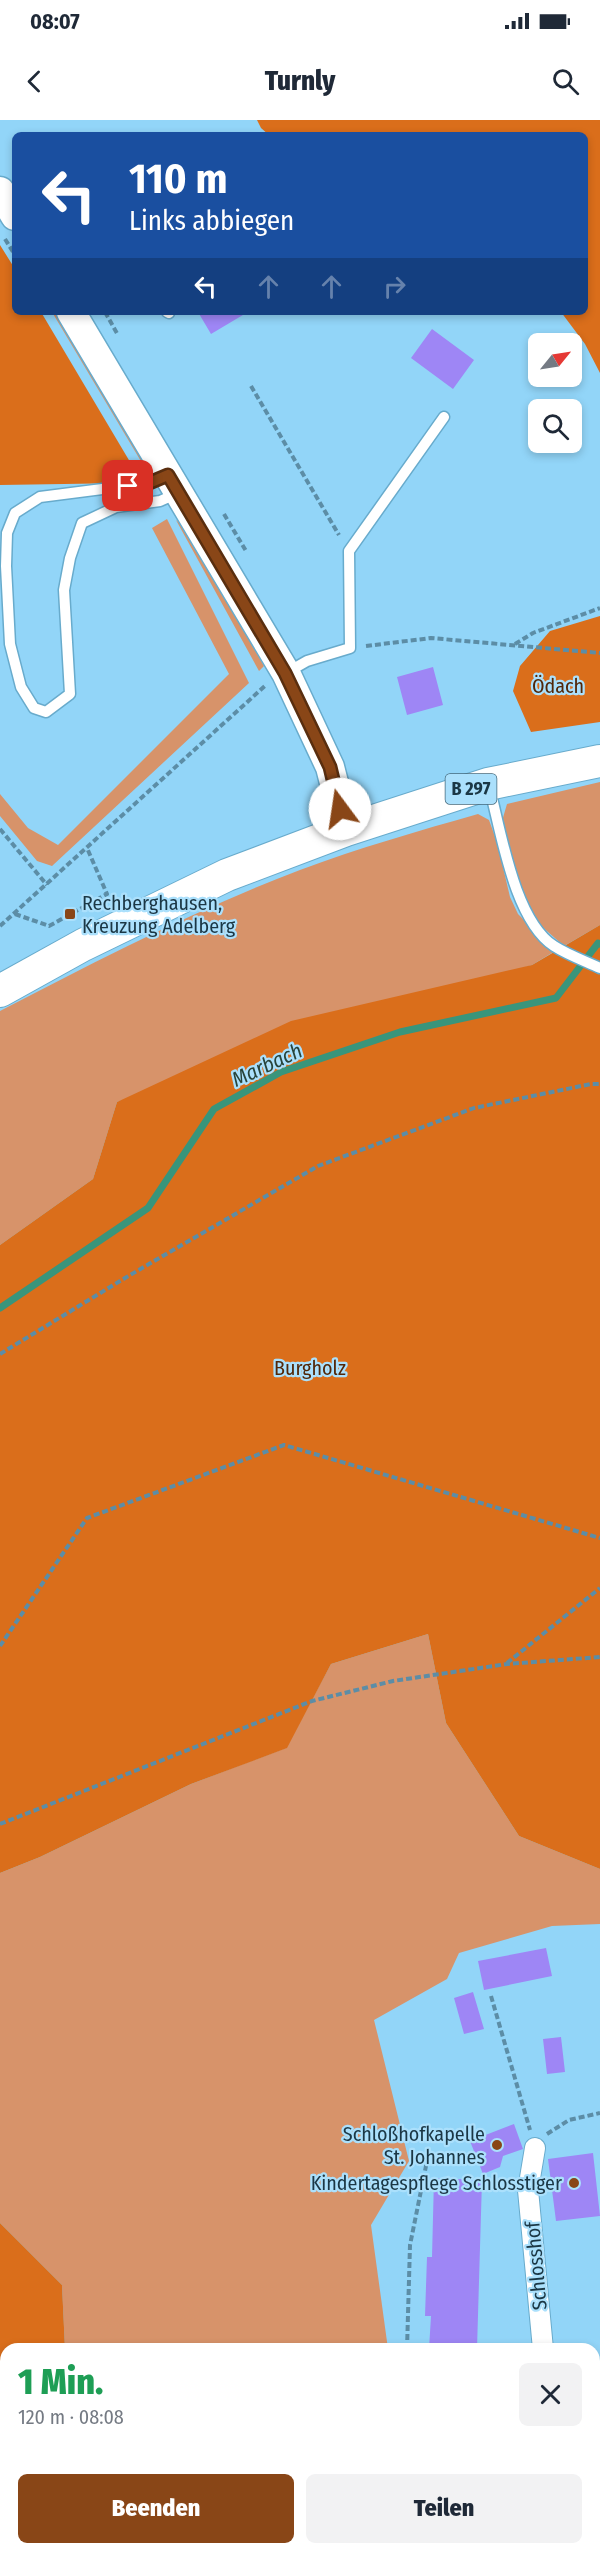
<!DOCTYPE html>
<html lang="de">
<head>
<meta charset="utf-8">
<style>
  body { margin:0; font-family:"Fira Sans Condensed",sans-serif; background:#f2f2f3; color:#1f2937; height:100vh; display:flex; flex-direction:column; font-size:22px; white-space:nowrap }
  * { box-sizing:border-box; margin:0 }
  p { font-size:20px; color:#747a83 }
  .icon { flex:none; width:33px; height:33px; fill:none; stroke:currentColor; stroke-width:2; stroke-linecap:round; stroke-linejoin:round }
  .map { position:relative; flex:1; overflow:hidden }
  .sheet { position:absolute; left:0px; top:2223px; width:600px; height:212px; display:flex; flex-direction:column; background:#fff; border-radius:18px 18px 0 0; box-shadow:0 3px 9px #0003 }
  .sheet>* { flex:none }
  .banner { position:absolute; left:12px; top:12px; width:576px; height:183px; border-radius:9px; box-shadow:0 3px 9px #0003; background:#1a4fa0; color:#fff; overflow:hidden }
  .needle { width:39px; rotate:60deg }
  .tools { position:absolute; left:528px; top:213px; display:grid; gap:12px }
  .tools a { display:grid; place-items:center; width:54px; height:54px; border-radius:9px; background:#fff; box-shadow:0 3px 9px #0003; font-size:30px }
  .pin { position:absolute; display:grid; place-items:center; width:51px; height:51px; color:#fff; margin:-26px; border-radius:12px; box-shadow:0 3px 9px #0006 }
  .me { position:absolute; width:66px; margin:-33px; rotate:346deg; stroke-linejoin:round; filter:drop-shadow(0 0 4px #0008) }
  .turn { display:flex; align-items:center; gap:21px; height:126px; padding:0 18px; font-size:27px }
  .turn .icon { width:78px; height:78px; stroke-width:2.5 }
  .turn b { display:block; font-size:42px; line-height:51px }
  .lanes { display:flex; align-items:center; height:57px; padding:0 18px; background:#0003; justify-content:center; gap:30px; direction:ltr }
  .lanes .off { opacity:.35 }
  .round { display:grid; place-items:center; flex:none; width:63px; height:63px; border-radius:9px; background:#f2f2f3 }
  .summary { display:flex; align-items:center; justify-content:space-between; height:102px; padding:0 18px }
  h1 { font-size:36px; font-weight:800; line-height:45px; color:#1e9e55 }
  .primary-button { display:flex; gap:12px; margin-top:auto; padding:12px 18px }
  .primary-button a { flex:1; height:69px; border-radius:9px; background:#894617; color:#fff; font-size:24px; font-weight:800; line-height:69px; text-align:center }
  .primary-button a+a { background:#f2f2f3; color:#1f2937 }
  .status { display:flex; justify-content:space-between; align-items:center; height:42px; padding:0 30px; background:#fff; direction:ltr }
  .status svg { height:16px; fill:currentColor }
  header { display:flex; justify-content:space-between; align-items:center; height:78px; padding:0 18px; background:#fff; font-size:27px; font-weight:800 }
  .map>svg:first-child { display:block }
</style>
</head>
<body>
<div class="status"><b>08:07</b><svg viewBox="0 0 49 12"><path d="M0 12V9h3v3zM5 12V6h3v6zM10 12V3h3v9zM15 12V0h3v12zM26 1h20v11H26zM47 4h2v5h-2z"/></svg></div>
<header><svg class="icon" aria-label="back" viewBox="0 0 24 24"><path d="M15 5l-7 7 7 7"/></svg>Turnly<svg class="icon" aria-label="search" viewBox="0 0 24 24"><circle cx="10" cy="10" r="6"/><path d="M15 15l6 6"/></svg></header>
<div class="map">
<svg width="600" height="2434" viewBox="0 0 600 2434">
  <rect width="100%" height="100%" fill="#92d5f8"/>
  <path fill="#d7936a" d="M52,192H58L142,335V343Z
    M167,399L249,563L52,746L37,741L0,696V674L28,708L58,725L229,554L152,408Z
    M176,400L188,411L264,546L259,551Z
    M600,662V805L564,826L540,805L525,780L502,701L507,684Z
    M478,694L489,700L497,722L510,777L518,794L555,831L532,845L117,982L93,1059L0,1125V891C98,840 197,789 300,750C359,728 418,711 478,694Z
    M428,1514L446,1603L519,1716L600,1749V1804L552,1806L459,1833L447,1859L374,1900L409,2041L371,2105L388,2229H65L62,2165L0,2103V1753L40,1737L191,1664L286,1628L331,1544Z
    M464,2428L466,2434H128L126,2429Z"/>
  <path fill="#da6e1b" d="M257,0H600V253L585,224L561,192H585V15H269L261,8Z
    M0,125L15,149V192H41L136,352L128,363L0,365Z
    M600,496V602L531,612L513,571L520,546L550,511Z
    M600,805V1749L519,1716L446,1603L428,1514L331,1544L287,1628L191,1664L40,1737L0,1753V1125L93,1059L117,982L291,901L532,845Z
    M0,2103L62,2165L65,2229H6V2428H126L128,2434H0Z"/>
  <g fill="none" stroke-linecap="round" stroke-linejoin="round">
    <path stroke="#39957b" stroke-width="7" d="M0,1188L148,1088L214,989L281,952L400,912L556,878L598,823L600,824"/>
  </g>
  <path fill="#9e86f5" d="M198,192H248L211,214Z
    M432,209L474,240L453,269L411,238Z
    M433,547L443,585L407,595L397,557Z
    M546,1828L552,1856L484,1870L478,1841Z
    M473,1872L484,1909L464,1914L454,1878Z
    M561,1917L565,1952L547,1954L543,1919Z
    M514,2004L523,2029L503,2036L500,2047L483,2054L470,2021Z
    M593,2033L600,2096L556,2101L548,2039Z
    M434,2058L482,2060L477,2229H429L431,2196H425L427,2137H432Z"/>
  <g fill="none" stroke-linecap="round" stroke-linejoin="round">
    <g stroke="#68abcc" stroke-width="13">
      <path id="service" d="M167,192L169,193
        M168,355L149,363L40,377L15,393L7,413L6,446L10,524L21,567L34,588L46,592L70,574L64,470L70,438L82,403L116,387L160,381L178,373
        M286,553L307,541L350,528L349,431L444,297
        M489,666C501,711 514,800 554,826C568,835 585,841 600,848"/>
    </g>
    <g stroke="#68abcc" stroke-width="22">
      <path id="minor" d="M535,2028L528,2070L543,2229
        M561,2428V2434"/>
    </g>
    <g stroke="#68abcc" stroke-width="31">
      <path id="secondary" d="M0,71L15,96
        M71,192L286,553L330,647L346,710"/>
    </g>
    <g stroke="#68abcc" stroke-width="34">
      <path id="primary" d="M0,871L83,825L227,755L346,710L488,664L600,641"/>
    </g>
    <path stroke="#5c8da6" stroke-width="4" stroke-dasharray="6 3" stroke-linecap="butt" d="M5,119L15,135
      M105,192L118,215
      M251,266L339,415
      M224,394L246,431
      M515,524L533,513L600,488
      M366,526L431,518L600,533
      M0,709L47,765
      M15,794L49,806L107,774L87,728
      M0,806L266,565
      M0,1234L125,1158L318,1046L474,988L591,964H600
      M0,1526L87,1398L284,1325L600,1418
      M507,1543L600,1468
      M0,1704L312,1581L393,1561L507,1544L600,1537
      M491,1876L530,2010
      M547,2014L569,2000L600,1993
      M407,2229L410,2125L427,2041"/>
    <use href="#service" stroke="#fff" stroke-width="10"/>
    <use href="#minor" stroke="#fff" stroke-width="20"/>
    <use href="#secondary" stroke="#fff" stroke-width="28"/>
    <use href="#primary" stroke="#fff" stroke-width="32"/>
  </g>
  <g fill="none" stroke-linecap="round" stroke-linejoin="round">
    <g stroke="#592e0f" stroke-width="15">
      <path id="route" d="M128,366L149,363L168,355L285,553L330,647L340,689"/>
    </g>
    <use href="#route" stroke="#894617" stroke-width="10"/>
  </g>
  <g fill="#894617" stroke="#abe0fc" stroke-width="2">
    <rect x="64" y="788" width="12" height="12" rx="3"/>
    <circle cx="497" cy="2025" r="6"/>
    <circle cx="574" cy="2063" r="6"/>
  </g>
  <g text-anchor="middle" stroke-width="4.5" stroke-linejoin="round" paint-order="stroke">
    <rect fill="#abe0fc" stroke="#466a7c" stroke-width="1.5" x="445.5" y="654" width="51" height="30" rx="4.5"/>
    <g font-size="18" font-weight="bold" fill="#1b3745">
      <text x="471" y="675">B 297</text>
    </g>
    <g font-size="20" fill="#522708" stroke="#abe0fc">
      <text x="558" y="573">Ödach</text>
      <text x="310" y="1255">Burgholz</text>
    </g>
    <g font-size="20" fill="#1b3745" stroke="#abe0fc" text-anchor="end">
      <text x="82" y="790" text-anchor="start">Rechberghausen,<tspan x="82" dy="23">Kreuzung Adelberg</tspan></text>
      <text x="485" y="2021">Schloßhofkapelle<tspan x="485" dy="23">St. Johannes</tspan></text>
      <text x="562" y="2070">Kindertagespflege Schlosstiger</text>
    </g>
    <g font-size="20" fill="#1b3745" stroke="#abe0fc">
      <text transform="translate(536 2146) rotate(-95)" y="7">Schlosshof</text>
    </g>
    <g font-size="21" font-style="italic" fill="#28443b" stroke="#abe0fc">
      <text transform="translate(267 945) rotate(-25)" y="7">Marbach</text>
    </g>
  </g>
</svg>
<div class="tools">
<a><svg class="needle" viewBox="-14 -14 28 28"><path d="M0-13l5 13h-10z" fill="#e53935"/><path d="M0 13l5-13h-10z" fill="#747a83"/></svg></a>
<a><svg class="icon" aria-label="search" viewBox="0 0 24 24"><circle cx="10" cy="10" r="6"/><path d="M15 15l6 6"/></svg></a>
</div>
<div class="pin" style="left:128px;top:366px;background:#d93025"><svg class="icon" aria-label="arrive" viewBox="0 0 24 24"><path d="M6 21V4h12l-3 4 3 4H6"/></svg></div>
<svg class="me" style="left:340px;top:689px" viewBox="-20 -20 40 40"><circle r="19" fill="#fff"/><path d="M0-13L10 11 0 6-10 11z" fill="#894617"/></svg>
<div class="banner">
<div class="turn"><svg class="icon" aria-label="left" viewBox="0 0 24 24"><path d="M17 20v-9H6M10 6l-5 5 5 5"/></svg><div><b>110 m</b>Links abbiegen</div></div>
<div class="lanes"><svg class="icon" aria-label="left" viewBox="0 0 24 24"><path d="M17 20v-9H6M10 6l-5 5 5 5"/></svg><svg class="icon off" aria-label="ahead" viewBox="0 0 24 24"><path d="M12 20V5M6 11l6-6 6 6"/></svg><svg class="icon off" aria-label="ahead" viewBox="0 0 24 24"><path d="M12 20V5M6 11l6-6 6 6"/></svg><svg class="icon off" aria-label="right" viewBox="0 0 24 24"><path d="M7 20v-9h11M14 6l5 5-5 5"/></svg></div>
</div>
<section class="sheet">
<div class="summary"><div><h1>1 Min.</h1><p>120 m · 08:08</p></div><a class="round"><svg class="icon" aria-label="close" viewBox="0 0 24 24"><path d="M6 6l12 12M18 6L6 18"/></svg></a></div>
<div class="primary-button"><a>Beenden</a><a>Teilen</a></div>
</section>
</div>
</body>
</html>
